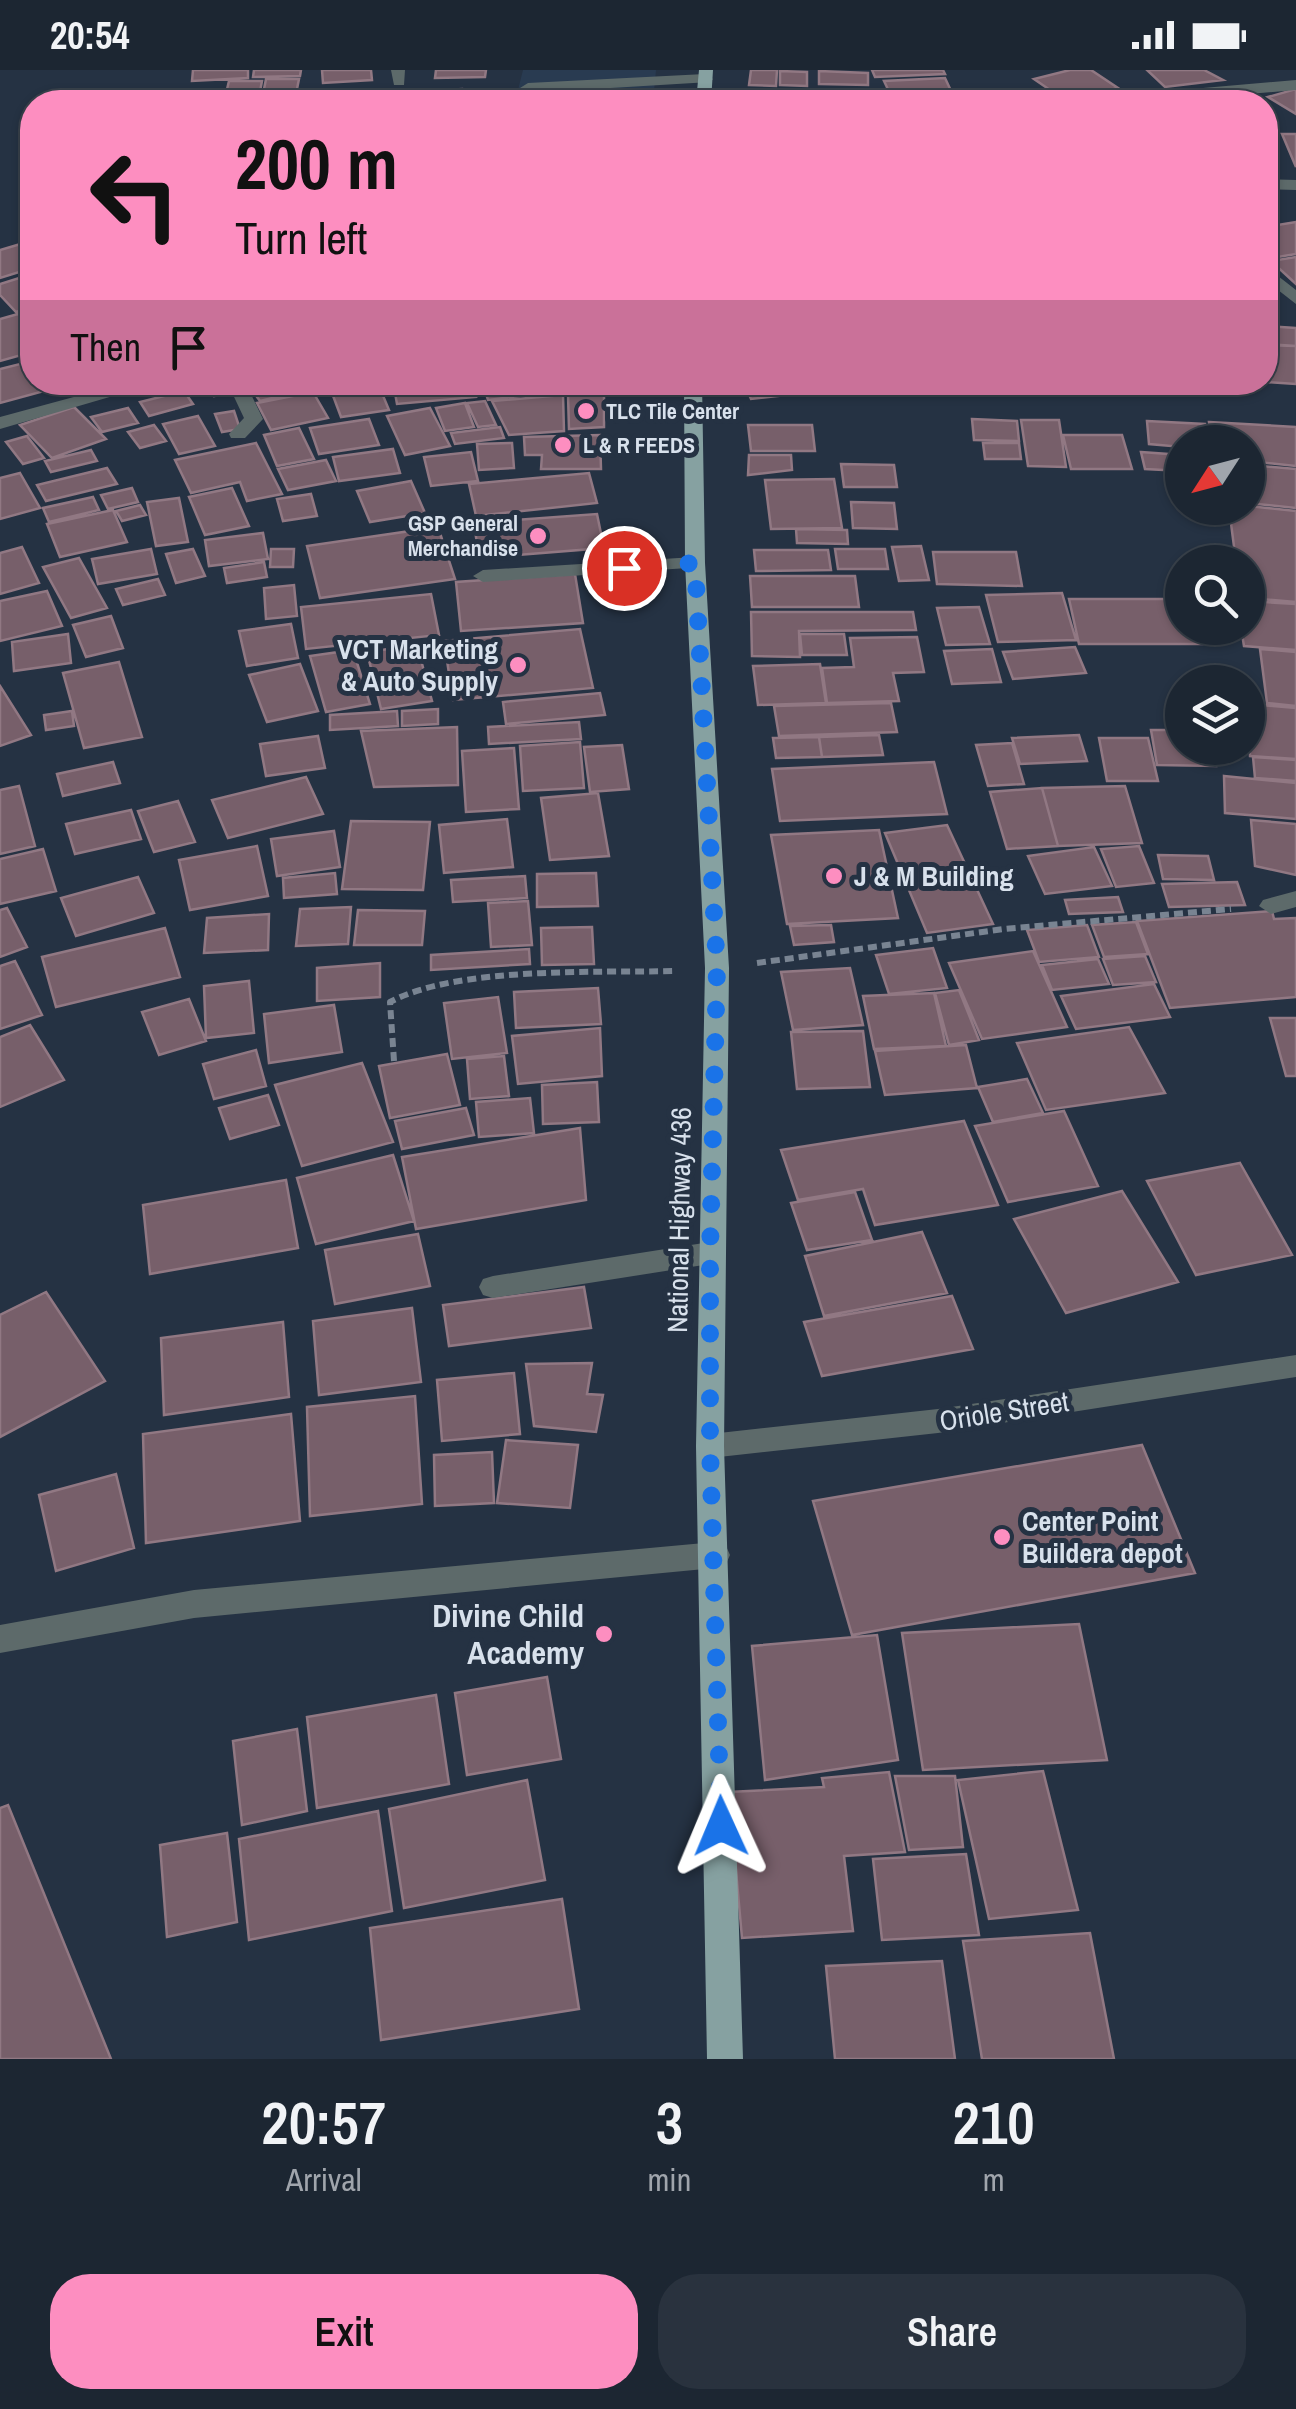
<!DOCTYPE html>
<html lang="en">
<head>
<meta charset="utf-8">
<style>
  body { margin:0; font-family:"Archivo Narrow",sans-serif; background:#29323e; color:#f1f3f6; height:100vh; display:flex; flex-direction:column; font-size:38px; white-space:nowrap }
  * { box-sizing:border-box; margin:0 }
  p { font-size:32px; color:#a0a5ac }
  .icon { flex:none; width:55px; height:55px; fill:none; stroke:currentColor; stroke-width:2; stroke-linecap:round; stroke-linejoin:round }
  .map { position:relative; height:1989px; overflow:hidden }
  .drawer { display:flex; flex-direction:column; background:#1c2632; flex:1 }
  .drawer>* { flex:none }
  .hud { position:absolute; left:20px; top:20px; width:1258px; height:305px; border-radius:40px; box-shadow:0 2px 8px #0004,0 0 0 2px #3a434d; background:#fd8ec0; color:#111; overflow:hidden }
  .needle { width:65px; rotate:234deg }
  .fabs { position:absolute; left:1165px; top:355px; display:grid; gap:20px }
  .fabs a { display:grid; place-items:center; width:100px; height:100px; border-radius:50%; background:#1c2632; box-shadow:0 2px 8px #0004,0 0 0 2px #3a434d; font-size:50px }
  .pin { position:absolute; display:grid; place-items:center; width:85px; height:85px; color:#fff; margin:-42px; border:5px solid #fff; border-radius:50%; box-shadow:0 2px 10px #0007 }
  .me { position:absolute; width:110px; margin:-55px; rotate:359deg; stroke-linejoin:round; filter:drop-shadow(0 0 8px #0008) }
  .turn { display:flex; align-items:center; gap:35px; height:210px; padding:0 50px; font-size:45px }
  .turn .icon { width:130px; height:130px; stroke-width:2.5 }
  .turn b { display:block; font-size:70px; line-height:85px }
  .then { display:flex; align-items:center; height:95px; padding:0 50px; background:#0003; gap:20px; font-size:38px }
  .eta { display:flex; justify-content:space-evenly; align-items:center; height:170px; text-align:center }
  .eta b { font-size:60px; font-weight:600; line-height:70px }
  .primary-button { display:flex; gap:20px; margin-top:auto; padding:20px 50px }
  .primary-button a { flex:1; height:115px; border-radius:40px; background:#fd8ec0; color:#111; font-size:40px; font-weight:600; line-height:115px; text-align:center }
  .primary-button a+a { background:#29323e; color:#f1f3f6 }
  .status { display:flex; justify-content:space-between; align-items:center; height:70px; padding:0 50px; background:#1c2632; direction:ltr }
  .status svg { height:28px; fill:currentColor }
  .map>svg:first-child { display:block }
</style>
</head>
<body>
<div class="status"><b>20:54</b><svg viewBox="0 0 49 12"><path d="M0 12V9h3v3zM5 12V6h3v6zM10 12V3h3v9zM15 12V0h3v12zM26 1h20v11H26zM47 4h2v5h-2z"/></svg></div>
<div class="map">
<svg width="1296" height="1989" viewBox="0 0 1296 1989">
  <rect width="100%" height="100%" fill="#253243"/>
  <path fill="#293b51" d="M523,0H656L653,32H515Z"/>
  <path fill="#775f6a" stroke="#917883" stroke-width="2.5" d="M193,0H248V8L192,11Z
    M254,0H301L300,6L253,7Z
    M322,0H371L372,10L323,13Z
    M436,0H486L485,7L435,8Z
    M751,0H777L776,16L749,15Z
    M872,0H943L945,4L875,7Z
    M1070,0H1091L1118,18L1066,31L1034,9Z
    M1147,0H1204L1223,10L1165,17Z
    M780,1L807,2V16L780,15Z
    M819,1L868,3V15L819,14Z
    M945,8L953,25L892,28L884,11Z
    M266,9H299L296,24H263Z
    M229,11H262L258,32H224Z
    M462,19L463,32H426V21Z
    M1296,19V44L1268,27Z
    M748,20L841,21V32H748Z
    M494,21H547V32H494Z
    M597,21L650,22V32H595Z
    M1117,25L1122,32H1087L1084,27Z
    M1282,64H1296V97Z
    M1296,152V184L1265,189V157Z
    M24,173L32,181V198L0,208V180Z
    M1296,187V214L1271,191Z
    M32,204V237L16,242L0,225V214Z
    M18,244L32,262V282L0,291V249Z
    M1265,256L1296,258V276L1265,274Z
    M1265,275L1296,276V314L1265,312Z
    M32,291V312H51L55,318L0,333V299Z
    M206,312H228L234,322L214,326Z
    M246,312H290L297,322L260,331Z
    M393,312H472L476,327L397,334Z
    M482,312H514L519,326L488,330Z
    M523,312H603L604,319L525,325Z
    M743,312H828L832,320L751,329Z
    M379,316L389,340L341,347L332,323Z
    M184,321L193,334L149,346L140,332Z
    M313,322L328,348L271,360L257,333Z
    M604,322V357L569,359L568,325Z
    M563,325L564,361L509,365L492,331Z
    M485,331L496,355L478,357L467,333Z
    M465,333L474,357L445,361L436,338Z
    M74,337L106,369L52,388L20,355Z
    M128,338L138,353L102,362L91,347Z
    M430,338L450,376L405,385L387,346Z
    M234,341L240,359L222,362L215,344Z
    M198,346L215,376L179,384L163,354Z
    M369,349L379,375L319,384L310,358Z
    M972,349L1017,351L1019,371L974,370Z
    M1021,350H1059L1066,397L1028,396Z
    M1147,351L1205,354L1207,372H1182V377L1149,374Z
    M1209,352L1296,357V396L1248,391V372H1212Z
    M154,355L166,371L140,378L128,362Z
    M748,355H812L815,381H751Z
    M500,357L504,368L455,374L451,363Z
    M299,358L314,389L277,396L264,365Z
    M600,365L601,399H541L542,385H525L524,367Z
    M1063,365H1122L1132,399H1071Z
    M27,366L44,388L23,394L6,372Z
    M256,373L282,424L247,431L240,412L191,423L175,390Z
    M512,373L514,398L479,400L477,374Z
    M983,373H1019L1021,389H985Z
    M393,379L400,403L339,411L333,387Z
    M91,380L97,391L51,402L45,391Z
    M471,382L478,411L431,416L424,387Z
    M1141,382L1182,385V401L1145,399Z
    M749,385H791L792,400L748,405Z
    M326,390L336,411L288,420L278,399Z
    M841,394L894,395L897,417H844Z
    M1248,395L1296,399V438L1248,433Z
    M107,398L117,414L46,431L37,415Z
    M20,403L40,438L0,449V408Z
    M589,403L597,433L476,446L469,414Z
    M834,409L842,458L771,459L765,410Z
    M411,411L425,443L370,452L357,421Z
    M132,418L138,432L108,439L101,425Z
    M232,418L249,456L205,465L189,427Z
    M311,424L317,446L283,451L277,429Z
    M93,427L99,440L49,452L43,438Z
    M179,428L188,472L156,476L147,432Z
    M851,432L894,433L897,459L853,458Z
    M140,435L146,445L122,451L116,441Z
    M1248,436L1296,441V532L1248,528V492H1236L1229,438Z
    M113,440L127,472L60,487L47,454Z
    M597,444L604,478L479,488L474,453Z
    M438,457L455,509L320,528L307,476Z
    M796,459L847,460L848,474L797,473Z
    M263,463L268,489L209,496L205,470Z
    M921,476L929,510L899,511L892,477Z
    M22,477L39,513L0,524V483Z
    M151,479L157,504L98,514L92,489Z
    M193,479L205,506L176,513L166,484Z
    M271,479H294L293,497H270Z
    M835,479H885L888,499H838Z
    M754,480H828L831,500L756,501Z
    M933,482H1016L1022,516L937,514Z
    M79,488L107,538L71,548L43,497Z
    M264,492L267,507L227,513L224,498Z
    M575,504L583,553L461,561L456,512Z
    M750,506H855L859,537H752Z
    M158,509L165,525L123,535L116,519Z
    M294,515L297,546L266,549L264,518Z
    M47,521L62,556L0,571V531Z
    M1062,523L1076,570L998,572L986,525Z
    M431,524L439,565L306,579L301,537Z
    M1069,529H1182V558H1197L1202,574H1079Z
    M1248,531L1296,534V580L1244,576L1241,558H1248Z
    M979,537L990,574L946,575L937,538Z
    M751,542H913L916,560L799,561L800,587L752,586Z
    M111,546L123,578L86,587L73,555Z
    M291,554L298,588L247,596L239,561Z
    M580,559L593,618L453,630L444,571Z
    M68,564L71,593L14,601L12,572Z
    M800,564H844L847,585H802Z
    M917,567L924,602L893,603L899,631L827,633L822,598L854,597L850,568Z
    M417,575L432,631L381,639L367,582Z
    M1075,577L1086,603L1013,609L1003,582Z
    M992,579L1001,612L952,614L944,581Z
    M1260,579L1296,582V636L1267,633Z
    M353,580L370,634L326,642L310,586Z
    M119,592L142,667L84,678L63,603Z
    M300,594L318,641L267,652L249,605Z
    M820,594L826,633L758,635L753,596Z
    M0,616L31,665L0,676Z
    M600,623L605,645L506,654L503,632Z
    M891,633L897,662L779,666L774,636Z
    M1248,634L1296,638V689L1250,686Z
    M438,639V654L402,656V641Z
    M72,641L74,656L46,660L44,645Z
    M397,641L398,656L330,660V645Z
    M579,652L581,669L489,674L488,657Z
    M457,657L458,715L374,717L361,661Z
    M1151,660H1182V678H1212L1216,696L1157,695Z
    M879,665L883,685L822,687L819,667Z
    M1079,665L1087,691L1020,694L1012,668Z
    M318,666L325,698L266,706L260,674Z
    M819,667L822,687L776,688L773,668Z
    M1099,668H1148L1158,711H1107Z
    M580,672L584,718L523,721L520,676Z
    M1012,673L1024,714L988,716L976,675Z
    M622,675L629,719L590,722L584,677Z
    M514,678L519,739L466,742L462,681Z
    M1253,687L1296,690V711L1255,708Z
    M113,692L120,713L63,726L57,704Z
    M934,692L947,744L780,751L772,699Z
    M1224,706L1296,713V749L1225,743Z
    M306,707L323,744L228,768L212,730Z
    M19,716L35,776L0,784V720Z
    M1125,716L1142,773L1058,776L1042,718Z
    M1042,718L1058,776L1007,779L990,722Z
    M598,723L609,786L550,790L541,728Z
    M178,731L195,772L154,782L138,741Z
    M131,740L141,769L75,784L66,754Z
    M507,749L513,797L444,803L439,755Z
    M1251,750L1296,754V805L1255,796Z
    M351,751L430,752L423,820L342,819Z
    M947,755L993,854L927,863L885,763Z
    M879,760L898,848L787,854L771,765Z
    M334,761L340,797L277,806L271,769Z
    M257,776L268,826L190,840L179,790Z
    M1139,776L1154,813L1116,817L1101,779Z
    M1094,777L1112,816L1045,824L1028,786Z
    M43,779L56,821L0,834V789Z
    M1158,785L1208,786L1214,810L1163,809Z
    M335,803L337,824L284,828L283,808Z
    M596,803L598,836L537,837V804Z
    M525,806L527,828L453,832L451,810Z
    M138,807L154,843L76,866L61,828Z
    M1237,812L1245,835L1169,837L1162,814Z
    M1118,827L1123,842L1069,844L1065,830Z
    M528,831L532,875L491,877L488,833Z
    M351,837L348,874L296,876L300,839Z
    M7,838L27,877L0,887V840Z
    M358,840L425,841L422,875H354Z
    M1272,841L1274,849L1296,848V927L1170,938L1137,851Z
    M269,844L268,880L204,883L207,848Z
    M1136,852L1148,884L1104,887L1092,855Z
    M831,855L834,872L794,875L790,856Z
    M1087,855L1099,887L1039,892L1027,860Z
    M592,857L594,894L542,895L541,858Z
    M165,858L180,907L56,937L42,887Z
    M933,878L947,918L889,924L876,885Z
    M529,879L530,894L431,900V885Z
    M1033,881L1067,957L982,969L949,893Z
    M1145,886L1156,912L1113,915L1103,889Z
    M1098,889L1109,914L1052,920L1042,895Z
    M15,891L42,945L0,959V896Z
    M380,893V927L317,931V898Z
    M850,898L863,955L793,960L781,902Z
    M249,911L254,963L206,968L204,916Z
    M1154,914L1170,947L1076,959L1061,926Z
    M598,918L601,954L516,958L514,922Z
    M959,920L979,970L949,975L935,923Z
    M934,923L946,976L874,979L863,926Z
    M498,927L507,983L452,989L444,933Z
    M189,929L206,971L159,985L142,942Z
    M334,935L342,982L269,993L264,944Z
    M1270,948H1296V1006H1286Z
    M30,955L64,1010L0,1037V967Z
    M1129,957L1165,1023L1046,1040L1017,973Z
    M600,958L602,1006L518,1014L512,966Z
    M863,961L870,1017L797,1019L791,962Z
    M966,975L977,1018L885,1025L875,981Z
    M256,980L266,1016L214,1029L203,994Z
    M447,984L460,1035L390,1048L379,996Z
    M504,986L509,1026L470,1029L467,989Z
    M362,993L393,1072L302,1096L275,1015Z
    M1027,1009L1043,1043L993,1052L978,1017Z
    M597,1012L599,1052L543,1054L542,1015Z
    M268,1025L279,1055L230,1069L219,1038Z
    M530,1028L534,1063L479,1067L476,1032Z
    M466,1038L474,1065L402,1079L395,1051Z
    M1064,1041L1098,1116L1008,1132L975,1056Z
    M964,1051L998,1135L875,1155L863,1119L798,1130L781,1080Z
    M580,1058L586,1130L416,1159L402,1087Z
    M393,1085L414,1151L316,1174L297,1108Z
    M1240,1093L1292,1185L1196,1205L1147,1111Z
    M286,1110L298,1178L150,1204L143,1135Z
    M1122,1121L1178,1212L1066,1243L1014,1149Z
    M855,1122L872,1170L807,1180L791,1133Z
    M922,1162L947,1223L824,1246L805,1186Z
    M418,1164L430,1216L335,1234L325,1180Z
    M584,1217L591,1258L449,1276L443,1235Z
    M46,1222L105,1311L0,1367V1245Z
    M952,1226L973,1279L822,1306L804,1252Z
    M412,1238L421,1312L319,1325L313,1251Z
    M283,1252L289,1327L164,1345L161,1268Z
    M592,1293L587,1324L603,1325L596,1362L534,1356L526,1294Z
    M514,1303L520,1364L442,1371L437,1310Z
    M415,1326L422,1434L310,1446L307,1337Z
    M291,1344L300,1451L146,1473L143,1364Z
    M506,1370L578,1375L570,1438L497,1433Z
    M1142,1375L1195,1503L852,1565L813,1431Z
    M492,1382L494,1433L435,1436L434,1385Z
    M116,1404L134,1478L56,1501L39,1425Z
    M1079,1554L1107,1690L923,1700L902,1563Z
    M877,1565L898,1690L765,1710L752,1576Z
    M547,1607L561,1689L467,1705L455,1623Z
    M436,1625L449,1714L317,1738L307,1647Z
    M297,1659L307,1741L242,1755L233,1671Z
    M1043,1701L1078,1840L989,1849L958,1710Z
    M889,1702L905,1782L844,1786L853,1861L742,1868L729,1722L824,1717L822,1708Z
    M895,1706H955L963,1777L909,1780Z
    M527,1710L545,1810L404,1838L389,1739Z
    M8,1735L111,1989H0V1738Z
    M378,1741L392,1841L249,1870L239,1769Z
    M227,1763L237,1852L167,1867L160,1775Z
    M966,1784L979,1865L882,1870L873,1789Z
    M562,1829L579,1939L381,1970L370,1858Z
    M1090,1863L1114,1989H982L963,1871Z
    M942,1891L955,1989H835L826,1896Z"/>
  <g fill="none" stroke-linecap="round" stroke-linejoin="round">
    <path stroke="#798492" stroke-width="6" stroke-dasharray="9 5" stroke-linecap="butt" d="M757,893L1004,859L1231,839
      M394,991L390,932C458,896 596,903 675,901"/>
    <path fill="#5d6a6a" fill-rule="evenodd" d="M391,0H405L404,15H394Z
      M705,4L713,9L710,12L528,23L520,18L528,13Z
      M1064,26L1069,28L1071,32H1057Z
      M227,312H245L263,349L245,368H231L229,364L244,348Z
      M695,487L705,493L702,497L483,512L473,506L483,500Z
      M710,1172L720,1176L723,1183L720,1190L710,1194L493,1228L483,1225L479,1217L483,1209L493,1206Z
      M715,1472L726,1476L730,1485L726,1494L715,1498L194,1548L0,1583V1555L194,1520Z"/>
    <path fill="#5d6a6a" fill-rule="evenodd" d="M1296,10V20L1180,30L1172,25L1180,20Z
      M1265,109L1296,110V120L1265,119Z
      M1265,196L1296,220V234L1265,210Z
      M129,312H161L0,359V347Z
      M1296,821V837L1271,844L1259,836L1263,830Z
      M1296,1285V1307L938,1363L710,1388L700,1385L696,1376L700,1367L710,1364L938,1339Z"/>
    <path fill="#86a1a1" fill-rule="evenodd" d="M699,0H713L711,32H696Z
      M684,312H702L705,493L729,898L724,1376L743,1989H707L696,1376L705,898L685,493Z"/>
  </g>
  <g fill="none" stroke-linecap="round" stroke-linejoin="round">
    <path stroke="#1a73e8" stroke-width="18" stroke-dasharray="0 32.4" d="M624,498L695,493L717,898L710,1183V1376L721,1756"/>
  </g>
  <g fill="#fd8ec0" stroke="#253243" stroke-width="4">
    <circle cx="586" cy="341" r="10"/>
    <circle cx="563" cy="375" r="10"/>
    <circle cx="538" cy="466" r="10"/>
    <circle cx="518" cy="595" r="10"/>
    <circle cx="834" cy="806" r="10"/>
    <circle cx="1002" cy="1467" r="10"/>
    <circle cx="604" cy="1564" r="10"/>
  </g>
  <g text-anchor="middle" stroke-width="10" stroke-linejoin="round" paint-order="stroke">
    <g font-size="22" font-weight="bold" fill="#d8e1ec" stroke="#253243" text-anchor="start">
      <text x="606" y="349">TLC Tile Center</text>
      <text x="583" y="383">L &amp; R FEEDS</text>
      <text x="518" y="461" text-anchor="end">GSP General<tspan x="518" dy="25">Merchandise</tspan></text>
    </g>
    <g font-size="28" font-weight="bold" fill="#d8e1ec" stroke="#253243" text-anchor="start">
      <text x="498" y="589" text-anchor="end">VCT Marketing<tspan x="498" dy="32">&amp; Auto Supply</tspan></text>
      <text x="854" y="816">J &amp; M Building</text>
      <text x="1022" y="1461">Center Point<tspan x="1022" dy="32">Buildera depot</tspan></text>
    </g>
    <g font-size="28" fill="#d8e1ec" stroke="#253243">
      <text transform="translate(679 1150) rotate(-89)" y="10">National Highway 436</text>
      <text transform="translate(1004 1341) rotate(-9)" y="10">Oriole Street</text>
    </g>
    <g font-size="32" font-weight="bold" fill="#d8e1ec" stroke="#253243" text-anchor="end">
      <text x="584" y="1557">Divine Child<tspan x="584" dy="37">Academy</tspan></text>
    </g>
  </g>
</svg>
<div class="fabs">
<a><svg class="needle" viewBox="-14 -14 28 28"><path d="M0-13l5 13h-10z" fill="#e53935"/><path d="M0 13l5-13h-10z" fill="#a0a5ac"/></svg></a>
<a><svg class="icon" aria-label="search" viewBox="0 0 24 24"><circle cx="10" cy="10" r="6"/><path d="M15 15l6 6"/></svg></a>
<a><svg class="icon" aria-label="layers" viewBox="0 0 24 24"><path d="M12 4l9 5-9 5-9-5zM3 14l9 5 9-5"/></svg></a>
</div>
<div class="pin" style="left:624px;top:498px;background:#d93025"><svg class="icon" aria-label="arrive" viewBox="0 0 24 24"><path d="M6 21V4h12l-3 4 3 4H6"/></svg></div>
<svg class="me" style="left:721px;top:1756px" viewBox="-20 -20 40 40"><path d="M0-17L14 15 0 8-14 15z" fill="#1a73e8" stroke="#fff" stroke-width="4"/></svg>
<div class="hud">
<div class="turn"><svg class="icon" aria-label="left" viewBox="0 0 24 24"><path d="M17 20v-9H6M10 6l-5 5 5 5"/></svg><div><b>200 m</b>Turn left</div></div>
<div class="then">Then<svg class="icon" aria-label="arrive" viewBox="0 0 24 24"><path d="M6 21V4h12l-3 4 3 4H6"/></svg></div>
</div>
</div>
<section class="drawer">
<div class="eta">
<div><b>20:57</b><p>Arrival</p></div>
<div><b>3</b><p>min</p></div>
<div><b>210</b><p>m</p></div>
</div>
<div class="primary-button"><a>Exit</a><a>Share</a></div>
</section>
</body>
</html>
